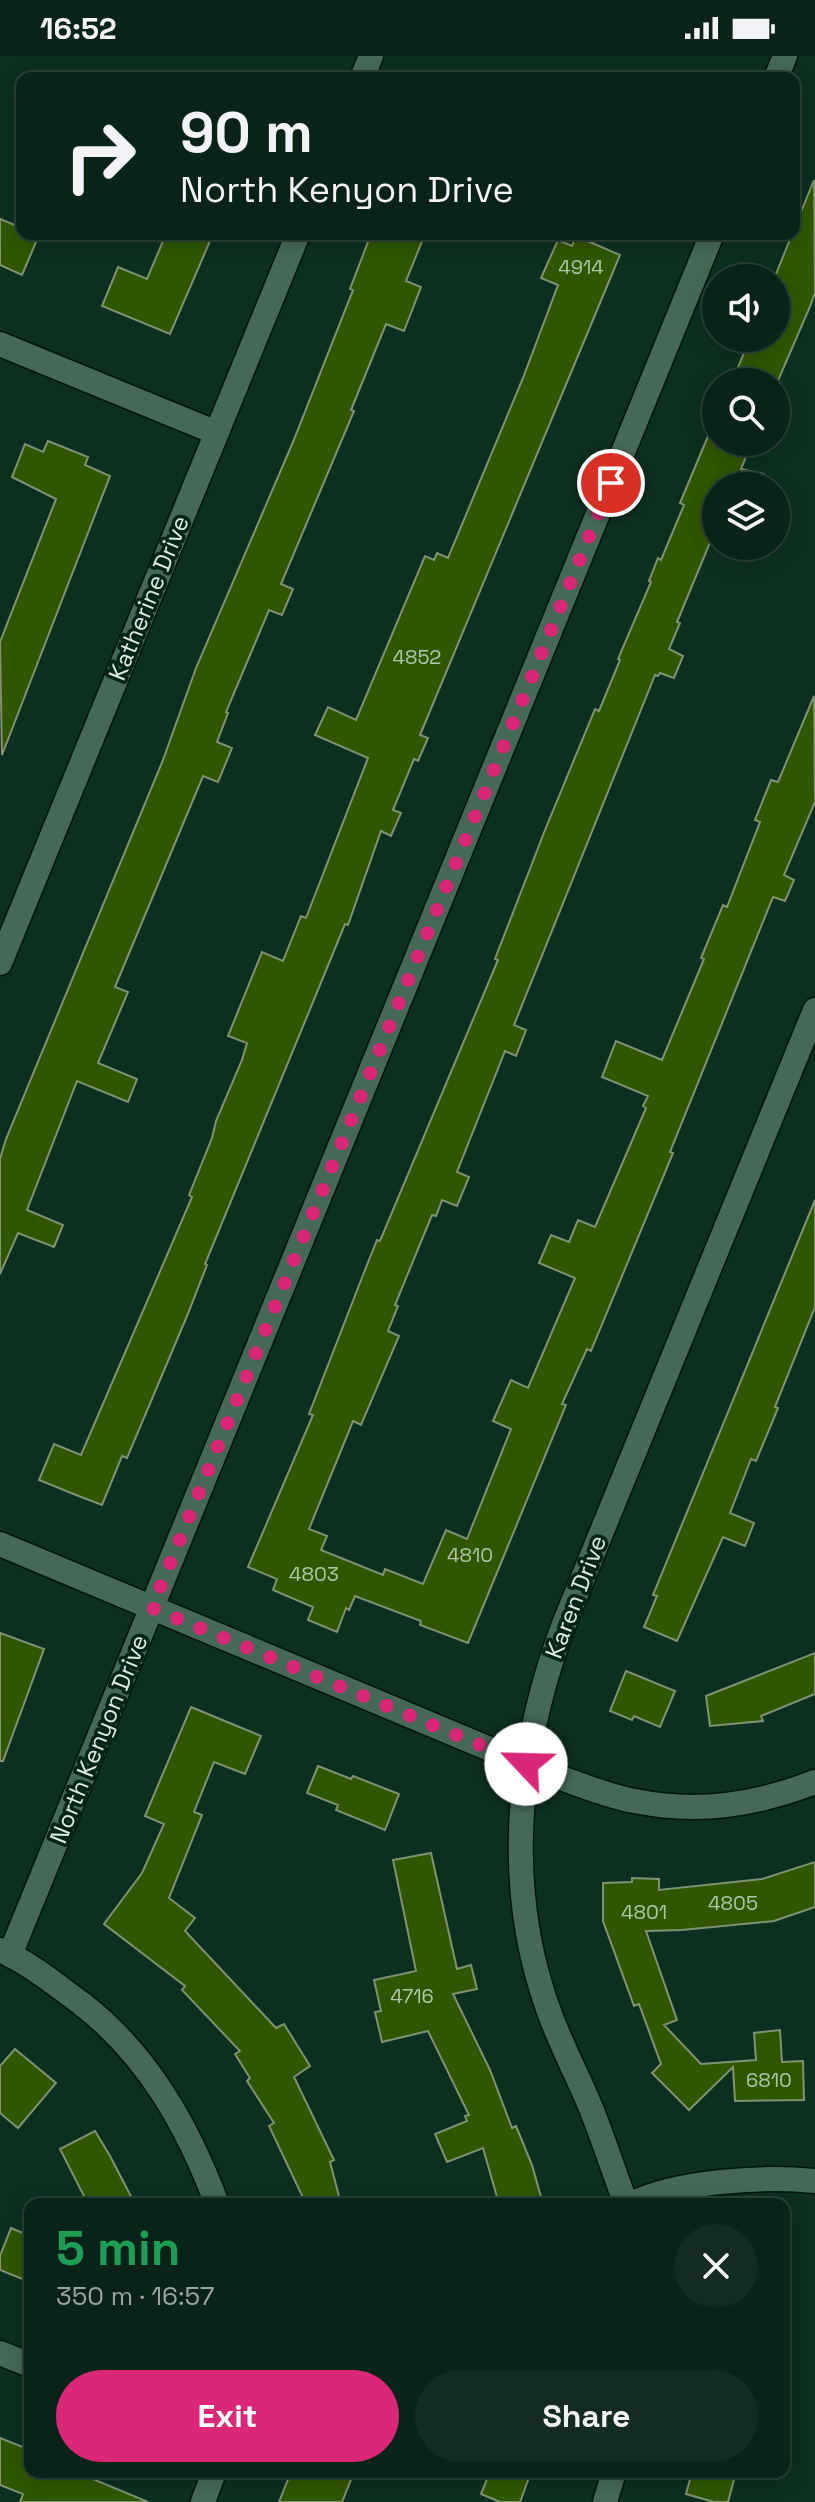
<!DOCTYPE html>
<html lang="en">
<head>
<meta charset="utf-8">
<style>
  body { margin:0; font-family:"Space Grotesk",sans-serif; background:#132b21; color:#f1f3f6; height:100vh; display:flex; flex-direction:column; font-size:30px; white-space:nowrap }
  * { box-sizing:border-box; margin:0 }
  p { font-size:26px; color:#99a4a2 }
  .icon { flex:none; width:44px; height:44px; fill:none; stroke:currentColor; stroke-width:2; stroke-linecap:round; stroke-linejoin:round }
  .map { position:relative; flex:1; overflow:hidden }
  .drawer { position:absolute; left:24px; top:2142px; width:766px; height:280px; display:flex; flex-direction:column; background:#0a2318; border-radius:16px; box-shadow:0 4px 20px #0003,0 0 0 2px #2a4037 }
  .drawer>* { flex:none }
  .hud { position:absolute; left:16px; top:16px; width:784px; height:168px; border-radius:16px; box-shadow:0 4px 20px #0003,0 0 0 2px #2a4037; background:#0a2318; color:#f1f3f6; overflow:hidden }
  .controls { position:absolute; left:702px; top:208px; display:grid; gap:16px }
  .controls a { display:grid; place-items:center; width:88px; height:88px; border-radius:50%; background:#0a2318; box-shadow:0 4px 20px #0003,0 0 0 2px #2a4037; font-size:40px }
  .pin { position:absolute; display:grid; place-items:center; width:68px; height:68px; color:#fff; margin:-34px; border:4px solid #fff; border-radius:50%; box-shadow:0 2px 8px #0007 }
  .me { position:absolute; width:88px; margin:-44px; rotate:294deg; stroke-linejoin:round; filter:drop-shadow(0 0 6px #0008) }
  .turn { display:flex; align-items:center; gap:28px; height:168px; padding:0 32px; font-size:36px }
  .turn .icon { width:104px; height:104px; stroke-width:2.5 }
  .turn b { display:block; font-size:56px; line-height:68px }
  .round { display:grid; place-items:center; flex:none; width:84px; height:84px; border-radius:42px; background:#132b21 }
  .headline { display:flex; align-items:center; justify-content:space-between; height:136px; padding:0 32px }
  h1 { font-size:48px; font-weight:700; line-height:60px; color:#1e9e55 }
  .action { display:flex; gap:16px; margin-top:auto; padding:16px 32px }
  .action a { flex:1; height:92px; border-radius:48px; background:#db2777; color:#fff; font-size:32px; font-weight:700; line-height:92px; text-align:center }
  .action a+a { background:#132b21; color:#f1f3f6 }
  .status { display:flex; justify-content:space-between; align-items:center; height:56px; padding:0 40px; background:#0a2318; direction:ltr }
  .status svg { height:22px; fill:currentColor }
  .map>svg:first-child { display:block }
</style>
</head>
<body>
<div class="status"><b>16:52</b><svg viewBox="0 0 49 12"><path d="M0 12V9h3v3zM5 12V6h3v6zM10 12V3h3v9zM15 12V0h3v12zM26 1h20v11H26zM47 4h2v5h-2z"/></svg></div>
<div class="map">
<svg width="815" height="2446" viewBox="0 0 815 2446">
  <rect width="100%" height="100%" fill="#0d2f20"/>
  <path fill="#305700" stroke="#809273" stroke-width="2" d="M814,124L815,237L809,253L777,327L732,326L750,282H776V218Z
    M0,163L22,172V178L39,179L22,219L0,209Z
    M166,178H213L170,278L102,250L118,211L147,223Z
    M371,178H425L406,225L421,231L404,275L386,268L351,354L354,355L281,528L293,533L282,559L269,554L226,656L228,657L217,686L232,692L218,726L203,720L115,931L128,936L98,1007L137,1023L128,1046L77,1025L27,1154L63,1169L54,1191L18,1177L0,1218V1103L6,1083L163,704L196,612L293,386L353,234L350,233Z
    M576,180L620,199L420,679L428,682L418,705L414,703L393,754L401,757L391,780L381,775L348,869L345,868L313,946L205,1208L207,1209L187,1260L127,1402L122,1400L102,1449L76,1439L39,1424L54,1388L81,1399L192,1141L189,1139L212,1082L216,1065L242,1004L247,987L228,980L262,896L283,905L301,860L306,862L368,702L315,679L328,651L356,664L425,500L434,504L437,497L448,502L523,322L558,229L541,222L558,184L572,190Z
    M716,361V386H752L741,413L764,418L763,430H716V472L677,566L680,567L669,593L683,600L674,622L660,617L658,620L655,619L514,969L526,974L516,1000L505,995L457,1116L469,1121L457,1150L442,1144L436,1160L432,1159L395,1249L398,1250L388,1275L399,1280L361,1369L353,1365L309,1473L327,1480L321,1494L383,1519L385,1513L423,1528L446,1474L467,1483L511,1373L493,1365L511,1324L528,1332L575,1222L539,1207L551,1179L569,1186L578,1164L595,1171L646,1052L643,1050L648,1040L602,1021L616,985L662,1004L704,903L701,902L723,849L727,851L760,766L755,764L771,724L778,726L814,640L815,746L784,819L794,824L785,845L773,841L670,1096L673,1097L591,1295L587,1293L562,1348L566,1349L468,1587L420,1569L421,1565L355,1540L349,1554L346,1552L337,1576L308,1564L313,1551L273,1534L277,1523L248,1511L313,1359L309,1358L363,1219L377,1184L380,1185L498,904L495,903L545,774L595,653L599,655L620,604L618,603L651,526L649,525L658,502L661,504L684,449L680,447Z
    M48,385L88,401L85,409L110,420L2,699L0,586L56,443L12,421L25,388L43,396Z
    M815,1144V1251L775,1351L778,1352L756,1405L751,1403L730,1457L754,1467L745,1490L723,1481L677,1585L644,1571L657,1540L653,1539Z
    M0,1577L44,1593L3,1705H0Z
    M815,1597V1638L761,1660L763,1665L710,1670L706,1640Z
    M626,1615L675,1635L660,1671L634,1660L632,1664L610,1655Z
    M191,1651L261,1680L245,1718L214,1706L194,1756L202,1759L169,1842L195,1862L185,1875L276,1972L284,1968L310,2010L294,2021L334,2104L330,2106L341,2148H306L269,2070L274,2067L247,2025L250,2022L235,1998L240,1995L182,1934L185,1930L104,1868L142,1817L164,1768L145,1760Z
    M318,1710L351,1723L353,1720L399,1738L385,1774L336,1754L338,1749L307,1737Z
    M431,1797L457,1913L471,1909L477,1933L453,1938L490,2014L512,2072L516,2070L532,2109L543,2148H499L483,2092L447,2106L435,2078L467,2065L465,2060L469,2059L428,1975L382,1986L375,1956L381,1955L374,1924L416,1915L393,1804Z
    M815,1806V1851L774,1865L682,1874L646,1875L677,1964L664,1969L701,2008L756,2004L754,1977L780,1974L782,2006L803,2005L804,2044L735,2045L733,2011L689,2054L652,2017L661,2008L639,1948L634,1950L603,1865V1827L632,1826V1822L659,1823V1834L762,1823Z
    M15,1993L56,2027L18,2072L0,2057V2010Z
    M95,2075L110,2100L135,2148H88L60,2093Z
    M11,2172L30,2180V2226L0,2214V2200Z
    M0,2382L30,2394V2416H76L148,2446H20L23,2438L0,2429Z
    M291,2416H354L342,2446H279Z
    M490,2416H531L520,2446H500L481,2438Z
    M692,2416H736L728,2446H714L686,2438Z"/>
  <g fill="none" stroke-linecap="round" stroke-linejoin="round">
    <g stroke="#00160b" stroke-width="27">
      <path id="street" d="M362,22L371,0
        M776,22L785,0
        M0,288L217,377
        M0,907L298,178
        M0,1488L552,1719C580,1728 606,1740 635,1745C698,1758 755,1749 815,1726
        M0,1894C31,1908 55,1928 82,1948C148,1999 188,2071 217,2148
        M10,1899L712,178
        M626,2148C613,2114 602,2078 588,2045C576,2017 562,1990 551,1961C502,1832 517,1694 564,1568L815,954
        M631,2148C678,2125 763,2120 815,2125
        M0,2297L30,2309
        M203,2446L214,2416
        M605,2446L614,2416"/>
    </g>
    <use href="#street" stroke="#466957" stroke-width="24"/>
  </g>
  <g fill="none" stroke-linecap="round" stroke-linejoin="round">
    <path stroke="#db2777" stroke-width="14" stroke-dasharray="0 25.2" d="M526,1708L152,1552L611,427"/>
  </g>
  <g text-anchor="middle" stroke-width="7" stroke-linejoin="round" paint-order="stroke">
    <g font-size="20" fill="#afc6a9">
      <text x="581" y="218">4914</text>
      <text x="417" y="608">4852</text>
      <text x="470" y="1506">4810</text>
      <text x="314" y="1525">4803</text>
      <text x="733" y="1854">4805</text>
      <text x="644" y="1863">4801</text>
      <text x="412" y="1947">4716</text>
      <text x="769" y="2031">6810</text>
    </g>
    <g font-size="24" fill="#d9ebe1" stroke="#032517">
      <text transform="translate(149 542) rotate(-68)" y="8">Katherine Drive</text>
      <text transform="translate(576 1541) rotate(-69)" y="8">Karen Drive</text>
      <text transform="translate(99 1683) rotate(-68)" y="8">North Kenyon Drive</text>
    </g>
  </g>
</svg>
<div class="controls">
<a><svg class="icon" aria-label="sound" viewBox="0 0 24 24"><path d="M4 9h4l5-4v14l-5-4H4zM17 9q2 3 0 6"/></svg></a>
<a><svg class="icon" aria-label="search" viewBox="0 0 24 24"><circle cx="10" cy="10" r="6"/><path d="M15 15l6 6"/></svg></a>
<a><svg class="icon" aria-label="layers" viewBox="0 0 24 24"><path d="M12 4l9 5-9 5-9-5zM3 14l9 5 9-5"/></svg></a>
</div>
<div class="pin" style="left:611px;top:427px;background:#d93025"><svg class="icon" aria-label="arrive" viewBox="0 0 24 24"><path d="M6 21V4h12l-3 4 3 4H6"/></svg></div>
<svg class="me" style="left:526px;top:1708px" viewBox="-20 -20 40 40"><circle r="19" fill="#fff"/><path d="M0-13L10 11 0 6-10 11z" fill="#db2777"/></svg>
<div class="hud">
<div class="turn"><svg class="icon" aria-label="right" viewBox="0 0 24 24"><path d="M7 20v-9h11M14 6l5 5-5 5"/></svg><div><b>90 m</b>North Kenyon Drive</div></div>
</div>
<section class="drawer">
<div class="headline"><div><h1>5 min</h1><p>350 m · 16:57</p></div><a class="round"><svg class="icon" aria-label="close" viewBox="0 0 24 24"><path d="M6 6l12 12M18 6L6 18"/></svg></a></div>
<div class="action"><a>Exit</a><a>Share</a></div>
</section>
</div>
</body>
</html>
